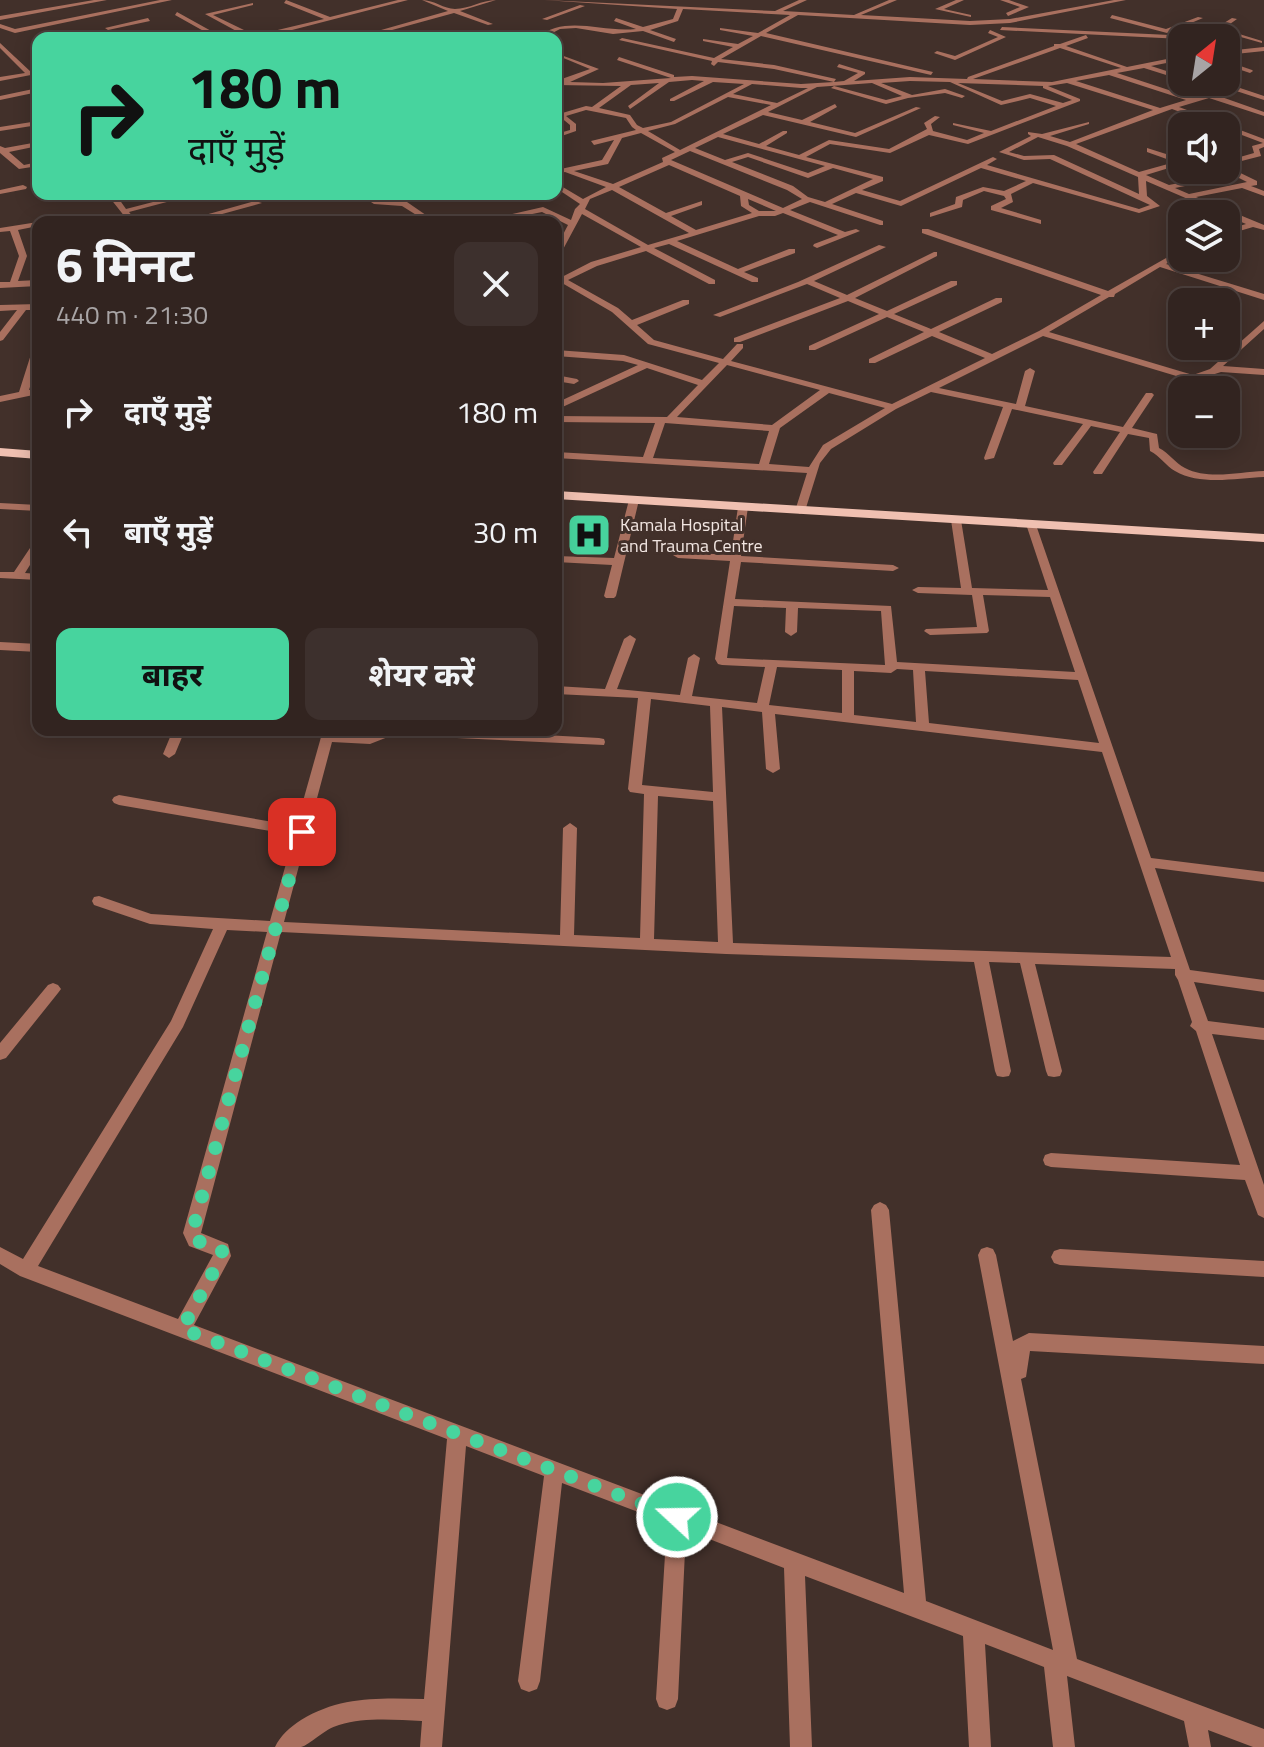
<!DOCTYPE html>
<html lang="hi">
<head>
<meta charset="utf-8">
<style>
  body { margin:0; font-family:"Titillium Web","Noto Sans Devanagari",sans-serif; background:#3d302d; color:#f1f3f6; height:100vh; display:flex; flex-direction:column; font-size:30px; white-space:nowrap }
  * { box-sizing:border-box; margin:0 }
  p { font-size:26px; color:#a8a4a5 }
  .icon { flex:none; width:44px; height:44px; fill:none; stroke:currentColor; stroke-width:2; stroke-linecap:round; stroke-linejoin:round }
  .map { position:relative; flex:1; overflow:hidden }
  .sheet { position:absolute; left:32px; top:216px; width:530px; height:520px; display:flex; flex-direction:column; background:#322420; border-radius:16px; box-shadow:0 4px 20px #0003,0 0 0 2px #4d413e }
  .sheet>* { flex:none }
  .hud { position:absolute; left:32px; top:32px; width:530px; height:168px; border-radius:16px; box-shadow:0 4px 20px #0003,0 0 0 2px #4d413e; background:#47d49e; color:#111; overflow:hidden }
  .needle { width:52px; rotate:30deg }
  .controls { position:absolute; left:1168px; top:24px; display:grid; gap:16px }
  .controls a { display:grid; place-items:center; width:72px; height:72px; border-radius:16px; background:#322420; box-shadow:0 4px 20px #0003,0 0 0 2px #4d413e; font-size:40px }
  .pin { position:absolute; display:grid; place-items:center; width:68px; height:68px; color:#fff; margin:-34px; border-radius:16px; box-shadow:0 4px 12px #0006 }
  .me { position:absolute; width:88px; margin:-44px; rotate:291deg; stroke-linejoin:round; filter:drop-shadow(0 0 6px #0008) }
  .turn { display:flex; align-items:center; gap:28px; height:168px; padding:0 24px; font-size:36px }
  .turn .icon { width:104px; height:104px; stroke-width:2.5 }
  .turn b { display:block; font-size:56px; line-height:68px }
  .round { display:grid; place-items:center; flex:none; width:84px; height:84px; border-radius:16px; background:#3d302d }
  .head { display:flex; align-items:center; justify-content:space-between; height:136px; padding:0 24px }
  h1 { font-size:48px; font-weight:700; line-height:60px }
  .button { display:flex; gap:16px; margin-top:auto; padding:16px 24px }
  .button a { flex:1; height:92px; border-radius:16px; background:#47d49e; color:#111; font-size:32px; font-weight:700; line-height:92px; text-align:center }
  .button a+a { background:#3d302d; color:#f1f3f6 }
  ul { padding:0; list-style:none }
  li { display:flex; align-items:center; gap:24px; height:120px; padding:0 24px }
  li div { flex:1 }
  li b { display:block; font-size:30px }
  li em { font-style:normal }
  .map>svg:first-child { display:block }
</style>
</head>
<body>
<div class="map">
<svg width="1264" height="1747" viewBox="0 0 1264 1747">
  <rect width="100%" height="100%" fill="#42302a"/>
  <g fill="none" stroke-linecap="round" stroke-linejoin="round">
    <path fill="#a9705f" fill-rule="evenodd" d="M94,0H107L0,20V16Z
      M160,0H172L15,33L0,28V24L15,29Z
      M286,0L330,17L398,0H408L265,37L240,33L205,14L253,3V5L213,15L244,30L265,33L324,19L284,3Z
      M422,0C434,0 444,9 455,9C469,9 482,0 496,0L460,11L493,24L488,25L454,13L363,38H353L448,11Z
      M544,0L775,11L799,0H807L783,11L854,15L889,0H897L861,15L970,21L1010,19L1114,0H1126L1010,23L970,25L798,15L766,33L933,72L931,75L761,36L721,59L774,65L836,79L834,82L844,81L858,73L837,67L839,64L865,72V74L854,81L910,77L967,79L968,77L1054,46V44H1060L1086,35L1088,38L1066,46L1127,67L1182,56V60L1151,66L1182,76V80L1144,68L1117,73L1193,98L1216,91L1192,82H1202L1219,87L1221,86L1213,82H1222L1264,96V100L1227,88L1216,95L1264,112V116L1209,98L1179,107L1264,139V147L1259,149L1261,156L1226,165V161L1254,153L1252,146L1263,143L1226,129V126H1218L1172,109L1076,144L1139,172L1175,162L1147,152V148L1182,159V164L1146,175L1169,185L1229,173L1224,170L1226,166L1257,181V185L1251,186L1264,191V196L1242,188L1196,197L1264,225V230L1253,227L1226,235V230L1246,224L1146,181L1147,196L1160,206L1139,213L1033,183L1011,194L1013,202L1001,208L1041,220V224L991,210V206L1006,199L1004,196L984,191L963,200L962,207L930,217V213L955,204L956,197L983,187L1004,191L1026,181L981,168L901,206L856,193L832,204L883,221V225H880L810,202L790,210L845,232L856,229L860,231L817,248L813,246L814,244L838,235L783,213L775,216H759L677,241L738,269L789,249H795V253L744,272L758,278V282H752L669,244L654,248L715,280V284H709L646,251L597,266L568,280L618,308L632,320L683,300H689V304L637,325L654,340L723,359L737,344H743V348L731,361L892,404L985,358L932,336L875,363H869V359L924,332L887,317L815,350H809V346L879,314L848,301L740,342H734V338L840,298L807,284L720,317L713,315L798,282L879,245L886,247L814,281L847,295L934,252H937V256L855,298L887,311L951,281H957V285L894,314L931,329L996,298H1002V302L939,332L992,354L1039,331L1101,295L922,233V229H928L1108,291L1182,249V254L1166,264L1264,294V300L1160,267L1115,294L1114,297H1109L1049,332L1193,375L1210,369L1264,321V329L1223,366L1264,369V375L1221,372L1193,381L1043,336L939,388L1016,404L1025,371L1030,368L1035,371L1025,406L1123,427L1146,393H1152L1154,395L1132,428L1157,434L1159,448C1169,453 1175,463 1185,468C1208,480 1239,472 1264,471V477C1236,478 1201,486 1175,471C1166,466 1160,456 1150,451L1149,438L1128,434L1102,474H1094L1093,472L1120,432L1091,426L1062,465H1054L1053,463L1083,424L1012,409L994,458L985,460L984,458L1003,407L931,392L896,409L831,449L820,463L805,511L800,514L795,511L807,473L556,458V452L643,457L655,423L556,422V416L667,417L698,385L647,368L556,410V403L638,365L623,361L556,356V350L624,355L702,380L719,363L648,344L612,312L562,283L556,286V280L591,262L641,247L582,214L560,255L556,257V248L568,225L542,212L493,222H478L543,207L571,220L575,209L580,204L556,188V183L583,199L606,187L565,172L556,174V170L602,160L614,140L594,145L591,141L636,130L632,127L626,118L586,110L566,116L576,124V131L556,138V134L570,130V125L559,116V114L586,106L592,107L621,86L556,85V81L590,69L561,57V55L599,69L570,82L603,83L671,78L617,60L619,57L674,75V77L692,76L801,84L834,82L774,69L718,62L714,66L711,64L712,61L619,40L622,38L714,58L733,47L703,41V39L738,44L753,36L720,30V28L758,33L790,15L683,9L678,21L650,30L676,39L674,42L643,31L613,34L576,28L560,29L543,38H536C567,14 600,33 636,29L614,21L616,18L643,27L673,19L677,9ZM1060,48L1121,68L1052,82L973,79ZM1109,75L1186,100L1160,108L1076,81ZM692,80L704,81L670,99V101H674L713,82L744,84L671,122L643,128L637,125L630,115L599,108L631,85L659,83L628,106L630,109L669,82ZM910,81L950,82L1001,105L1030,98L1056,106L991,131L953,123V125L984,133L967,140L933,131L931,124L940,117L935,116L924,123L927,129L889,149L829,140L799,155L766,146L787,133V131H783L759,144L723,134L763,115L856,137L921,108L916,107L855,133L810,122L837,107L835,104L802,120L768,112L817,87L872,83L902,96L886,100L834,86L831,88L886,104L908,98L945,93L962,98L965,96L945,89L912,95L881,83ZM958,83L1043,86V88L1072,100L1063,103L1030,94L1002,101ZM1067,83L1153,110L1070,142L1050,136L1089,124V122L1042,134L1028,132V134L1031,136L999,152L1024,160L1050,159L1150,205L1139,209L987,165L997,159L993,157L900,201L862,190L883,181V177L806,157L830,144L890,153L929,135L968,144L1080,101V99L1048,86ZM752,84L801,88H808L777,103L733,94ZM728,97L771,105L680,150L648,131L675,124ZM641,133L675,152L662,158L663,162L613,184L574,171L608,164L622,138ZM718,137L825,166L808,173L748,153L725,160L695,148ZM1038,137L1067,146L1138,177L1139,194L1054,155L1024,156L1009,152ZM690,151L787,190L802,199L783,208L671,160ZM748,157L808,178L833,168L873,179L825,202L808,197L793,186L732,162ZM669,165L740,196L741,206L752,213L696,230L671,216L702,205V201L666,213L619,187ZM1235,176L1247,182L1189,194L1175,188ZM612,190L689,233L648,245L585,209L590,199ZM748,199L776,211H759L749,205ZM727,365L820,390L772,425L677,417ZM829,393L885,408L823,445L809,467L769,464L780,428ZM665,423L769,431L759,464L653,458Z
      M956,0H964L944,9L971,15V17L935,9Z
      M1000,0H1009L1029,7L1008,16L1006,13L1020,7Z
      M580,5L585,6L547,20L542,19Z
      M177,12L222,37L223,38H216L175,15Z
      M1112,15L1166,29L1198,17L1203,18L1167,33L1110,18Z
      M148,18L150,21L108,30L105,28Z
      M1232,18L1237,19L1223,29L1262,41V43L1216,30V28Z
      M1002,27L1191,36L1194,38L1182,39L1000,30Z
      M990,30L1006,37L955,60L934,53L937,51L955,56L998,37L988,33Z
      M0,43L31,72H36V74L0,81V77L25,73L0,48Z
      M1264,47V51L1226,55V51Z
      M1226,61L1252,70L1253,71L1250,73L1226,65Z
      M38,88V92L0,100V96Z
      M38,121V125L0,131V127Z
      M38,142V146L9,152L24,165L38,162V166L19,169L0,153V146L5,148Z
      M23,185L27,187L26,189L0,194V190Z
      M118,194H130L119,199L126,209L184,194H197L129,212L137,222H129L110,198Z
      M359,194H369L379,200L407,202L436,222L423,220L397,222L418,216L402,206L374,204Z
      M255,201L262,203L193,222H180Z
      M276,214L290,222H280L275,219L242,222Z
      M46,220H50L54,222H45Z
      M38,222V226L18,230L27,256L18,281L38,280V286L0,288V282H10L19,256L10,231L0,232V228Z
      M38,304V310H26L3,340L0,341V332L17,310L0,311V305Z
      M38,345V362L29,390L38,388V394L0,402V396L19,392L33,348Z
      M556,375L577,379L579,381L574,384L556,381Z
      M634,497L639,500L616,596L614,598H606L604,596L612,565L556,562V556L614,558L629,500Z
      M0,503L38,505V511L0,509Z
      M743,504L748,507L741,556L893,565L899,568L893,571L741,562L735,599L891,606L897,662L1075,672L1050,597L983,595L989,631L987,633L930,635L924,631L926,629L977,627L972,595L918,593L912,590L918,587L961,588L951,520L956,517L961,520L972,588L1048,590L1026,524L1031,521L1035,522L1151,858L1264,872V882L1155,868L1190,970L1264,980V992L1194,982L1208,1021L1264,1028V1040L1212,1034L1264,1185V1218L1258,1215L1245,1180L1051,1167L1045,1165L1043,1160L1045,1155L1051,1153L1240,1165L1196,1031L1190,1026L1192,1022L1178,980L1175,975V969L1035,964L1062,1071L1060,1076L1054,1077L1048,1076L1046,1071L1020,963L989,962L1011,1071L1009,1076L1003,1077L997,1076L995,1071L974,962L726,954L281,932L201,1233L228,1244L231,1256L194,1325L904,1593L871,1210L874,1205L880,1202L886,1205L889,1210L926,1601L1053,1650L978,1255L981,1249L987,1247L993,1249L996,1255L1013,1341L1029,1333L1264,1346V1364L1030,1351L1026,1377L1021,1379L1077,1659L1264,1729V1747H1253L1208,1730L1211,1747H1189L1184,1721L1067,1676L1075,1747H1053L1044,1667L985,1644L991,1747H969L963,1636L805,1576L812,1747H790L784,1568L686,1530L678,1699L675,1707L667,1710L659,1707L656,1699L667,1523L562,1483L540,1681L537,1689L529,1692L521,1689L518,1681L544,1476L466,1446L442,1747H420L422,1721C395,1720 366,1717 339,1725C324,1729 310,1745 301,1747C293,1747 283,1747 275,1747C280,1736 290,1727 301,1720C340,1696 380,1698 424,1699L447,1439L20,1276L0,1264V1247L23,1259L171,1021L213,929L150,924L94,905L92,901L94,897L99,896L151,914L270,921L294,835L119,805L114,803L112,800L114,797L119,795L296,826L323,730H335L334,734L369,736L383,730H451L599,738L604,739L605,742L604,745L393,735L370,744L332,742L284,922L560,935L563,828L570,823L577,828L574,935L640,938L644,794L630,792L628,789L638,698L556,694V686L605,689L624,639L630,635L636,639L617,689L680,695L688,658L694,654L700,658L692,696L757,703L765,667L722,665L718,664L715,659L730,561L678,558L673,555L678,552L731,555L738,507ZM734,606L786,608L785,632L791,636L797,632L798,608L881,611L885,665L727,658ZM777,667L842,670V713L769,705ZM897,669L913,670L916,722L854,715V671L891,673ZM925,671L1078,680L1099,743L929,723ZM651,699L710,706L713,792L642,785ZM722,707L762,712L766,769L773,773L780,769L775,714L1102,752L1171,957L733,943ZM658,796L713,801L718,942L654,939ZM227,930L267,932L183,1233L189,1246L213,1255L178,1319L38,1266L183,1027Z
      M38,541V552L25,573L38,574V580L0,578V572H14L34,542Z
      M0,642L38,644V652L0,650Z
      M173,730H185L175,754L169,758L163,754Z
      M53,983L58,985L61,989L58,993L6,1058L0,1060V1043L48,985Z
      M1060,1249L1264,1261V1277L1060,1265L1054,1263L1051,1257L1054,1251Z"/>
    <path fill="#f0c0b1" fill-rule="evenodd" d="M0,448L38,451V459L0,456Z
      M556,491L1264,534V542L556,499Z"/>
  </g>
  <g fill="none" stroke-linecap="round" stroke-linejoin="round">
    <path stroke="#47d49e" stroke-width="14" stroke-dasharray="0 25.2" d="M302,832L192,1233L195,1240L222,1250V1256L182,1329L677,1517"/>
  </g>
  <defs>
    <g id="hospital-square" transform="scale(2.3)"><rect x="-9" y="-9" width="18" height="18" rx="4" fill="#47d49e" stroke="#42302a"/><path d="M-5-5h3v3.5h4V-5h3V5h-3V1.5h-4V5h-3Z" fill="#111"/></g>
  </defs>
  <g fill-rule="evenodd">
    <use href="#hospital-square" x="589" y="535"/>
  </g>
  <g text-anchor="middle" stroke-width="6" stroke-linejoin="round" paint-order="stroke">
    <g font-size="18" fill="#f2e6e2" stroke="#42302a" text-anchor="start">
      <text x="620" y="531">Kamala Hospital<tspan x="620" dy="21">and Trauma Centre</tspan></text>
    </g>
  </g>
</svg>
<div class="controls">
<a><svg class="needle" viewBox="-14 -14 28 28"><path d="M0-13l5 13h-10z" fill="#e53935"/><path d="M0 13l5-13h-10z" fill="#a8a4a5"/></svg></a>
<a><svg class="icon" aria-label="sound" viewBox="0 0 24 24"><path d="M4 9h4l5-4v14l-5-4H4zM17 9q2 3 0 6"/></svg></a>
<a><svg class="icon" aria-label="layers" viewBox="0 0 24 24"><path d="M12 4l9 5-9 5-9-5zM3 14l9 5 9-5"/></svg></a>
<a>+</a>
<a>−</a>
</div>
<div class="pin" style="left:302px;top:832px;background:#d93025"><svg class="icon" aria-label="arrive" viewBox="0 0 24 24"><path d="M6 21V4h12l-3 4 3 4H6"/></svg></div>
<svg class="me" style="left:677px;top:1517px" viewBox="-20 -20 40 40"><circle r="17" fill="#47d49e" stroke="#fff" stroke-width="3"/><path d="M0-11L8 9 0 5-8 9z" fill="#fff"/></svg>
<div class="hud">
<div class="turn"><svg class="icon" aria-label="right" viewBox="0 0 24 24"><path d="M7 20v-9h11M14 6l5 5-5 5"/></svg><div><b>180 m</b>दाएँ मुड़ें</div></div>
</div>
<section class="sheet">
<div class="head"><div><h1>6 मिनट</h1><p>440 m · 21:30</p></div><a class="round"><svg class="icon" aria-label="close" viewBox="0 0 24 24"><path d="M6 6l12 12M18 6L6 18"/></svg></a></div>
<ul>
<li><svg class="icon" aria-label="right" viewBox="0 0 24 24"><path d="M7 20v-9h11M14 6l5 5-5 5"/></svg><div><b>दाएँ मुड़ें</b></div><em>180 m</em></li>
<li><svg class="icon" aria-label="left" viewBox="0 0 24 24"><path d="M17 20v-9H6M10 6l-5 5 5 5"/></svg><div><b>बाएँ मुड़ें</b></div><em>30 m</em></li>
</ul>
<div class="button"><a>बाहर</a><a>शेयर करें</a></div>
</section>
</div>
</body>
</html>
